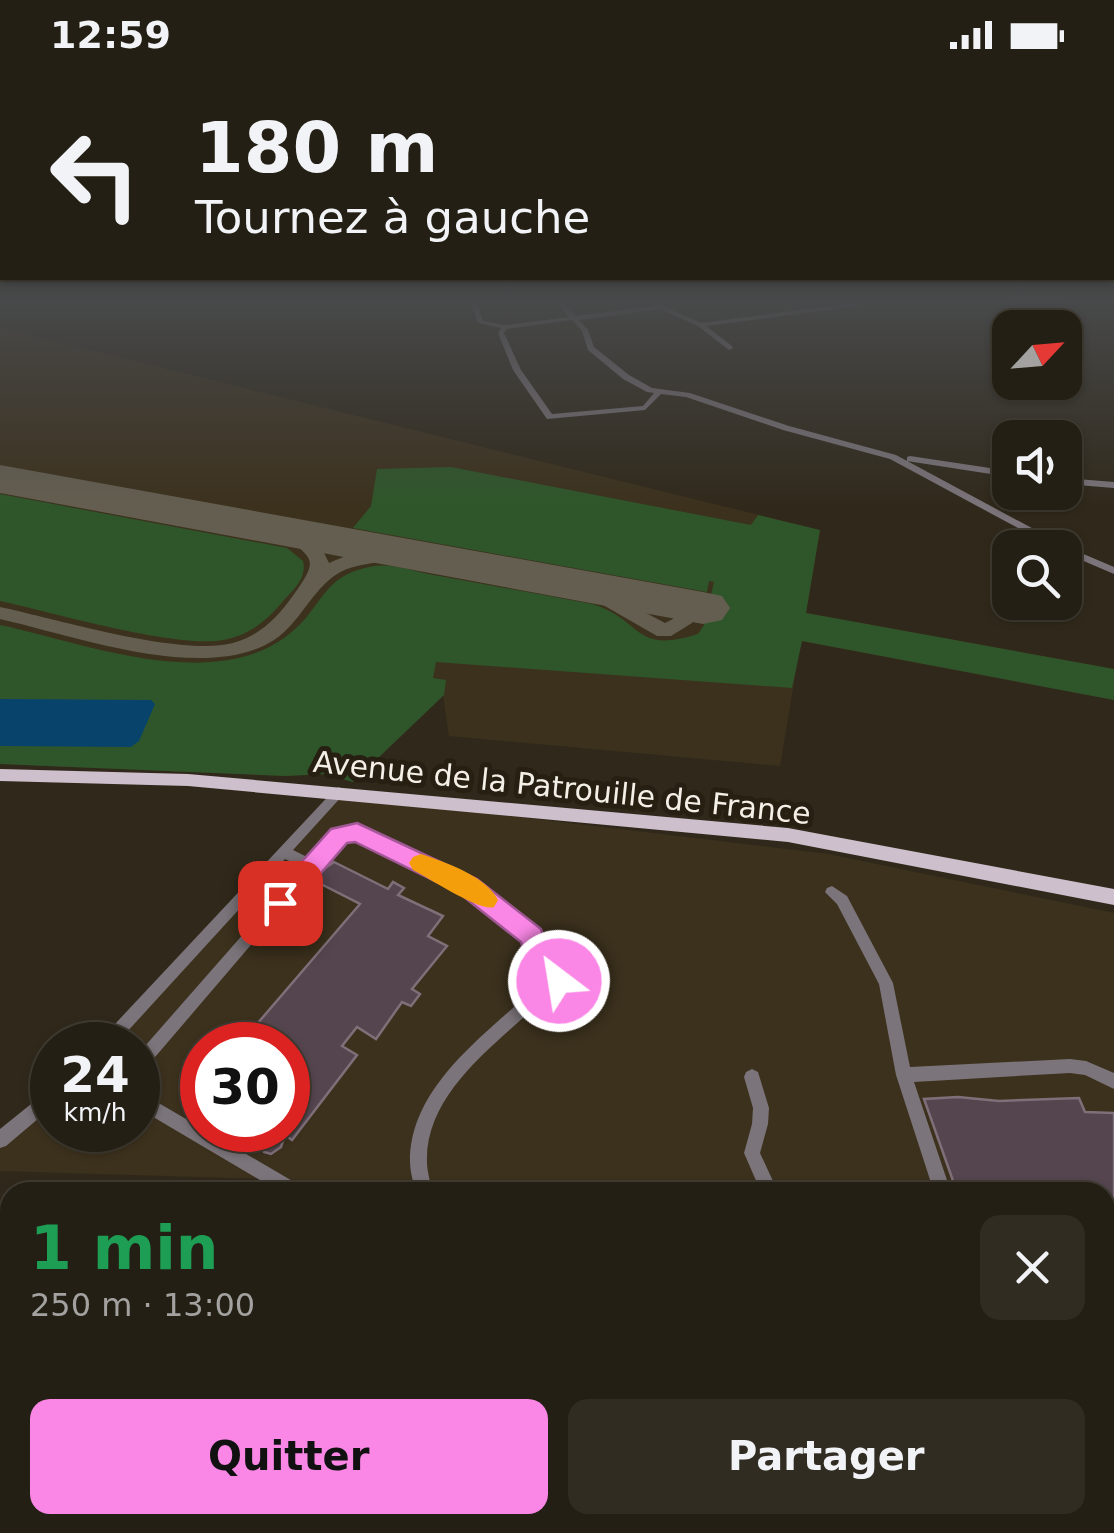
<!DOCTYPE html>
<html lang="fr">
<head>
<meta charset="utf-8">
<style>
  body { margin:0; font-family:"DejaVu Sans",sans-serif; background:#302c22; color:#f1f3f6; height:100vh; display:flex; flex-direction:column; font-size:38px; white-space:nowrap }
  * { box-sizing:border-box; margin:0 }
  p { font-size:32px; color:#a3a2a0 }
  .icon { flex:none; width:55px; height:55px; fill:none; stroke:currentColor; stroke-width:2; stroke-linecap:round; stroke-linejoin:round }
  .map { position:relative; flex:1; overflow:hidden }
  .sheet { position:absolute; left:0px; top:1112px; width:1115px; height:352px; display:flex; flex-direction:column; background:#241f14; border-radius:30px 30px 0 0; box-shadow:0 2px 8px #0004,0 0 0 2px #413d34 }
  .sheet>* { flex:none }
  .banner { position:absolute; left:0px; top:0px; width:1115px; height:210px; box-shadow:0 2px 8px #0004,0 0 0 2px #413d34; background:#241f14; color:#f1f3f6; overflow:hidden }
  .needle { width:65px; rotate:64deg }
  .buttons { position:absolute; left:992px; top:240px; display:grid; gap:20px }
  .buttons a { display:grid; place-items:center; width:90px; height:90px; border-radius:20px; background:#241f14; box-shadow:0 2px 8px #0004,0 0 0 2px #413d34; font-size:50px }
  .speed { position:absolute; left:30px; top:952px; display:flex; gap:20px; font-size:50px; font-weight:700; text-align:center }
  .speed>* { display:grid; place-content:center; width:130px; height:130px; border-radius:50%; background:#241f14; box-shadow:0 2px 8px #0004,0 0 0 2px #413d34; line-height:1 }
  .speed small { font-size:25px; font-weight:400 }
  .speed .limit { border:15px solid #d22; background:#fff; color:#111 }
  .pin { position:absolute; display:grid; place-items:center; width:85px; height:85px; color:#fff; margin:-42px; border-radius:20px; box-shadow:0 5px 15px #0006 }
  .me { position:absolute; width:110px; margin:-55px; rotate:329deg; stroke-linejoin:round; filter:drop-shadow(0 0 8px #0008) }
  .turn { display:flex; align-items:center; gap:35px; height:210px; padding:0 30px; font-size:45px }
  .turn .icon { width:130px; height:130px; stroke-width:2.5 }
  .turn b { display:block; font-size:70px; line-height:85px }
  .round { display:grid; place-items:center; flex:none; width:105px; height:105px; border-radius:20px; background:#302c22 }
  .summary { display:flex; align-items:center; justify-content:space-between; height:170px; padding:0 30px }
  h1 { font-size:60px; font-weight:700; line-height:75px; color:#1e9e55 }
  .cta { display:flex; gap:20px; margin-top:auto; padding:20px 30px }
  .cta a { flex:1; height:115px; border-radius:20px; background:#fa87e6; color:#111; font-size:40px; font-weight:700; line-height:115px; text-align:center }
  .cta a+a { background:#302c22; color:#f1f3f6 }
  .status { display:flex; justify-content:space-between; align-items:center; height:70px; padding:0 50px; background:#241f14; direction:ltr }
  .status svg { height:28px; fill:currentColor }
  .map>svg:first-child { display:block }
</style>
</head>
<body>
<div class="status"><b>12:59</b><svg viewBox="0 0 49 12"><path d="M0 12V9h3v3zM5 12V6h3v6zM10 12V3h3v9zM15 12V0h3v12zM26 1h20v11H26zM47 4h2v5h-2z"/></svg></div>
<div class="map">
<svg width="1114" height="1463" viewBox="0 0 1114 1463">
  <rect width="100%" height="100%" fill="#30291b"/>
  <path fill="#3c311d" fill-rule="evenodd" d="M0,258L820,460L806,543L1114,599V630L801,571L780,696L449,666L443,625L353,712L317,703L286,706L0,694Z
    M342,726L828,784L1114,843V1445L1105,1446V1122H261L264,1109L0,1101V1073L52,1026V1060H138V975H108ZM202,975H288V1060H202Z
    M669,1455H1033L801,1460Z"/>
  <path fill="#2f562a" d="M451,397L751,455L758,445L820,460L806,543L1114,599V630L802,571L792,618L436,592L433,608L446,610L444,625L353,712L326,704L286,706L0,694V555C84,573 213,624 288,565C324,538 320,505 374,496C393,493 416,502 434,505C487,515 540,524 592,534C643,549 632,585 698,564L704,555L714,512L709,511L707,522L353,458L371,436L377,399Z
    M0,424L287,478L303,491C307,508 295,518 284,530C268,549 253,563 228,569C182,581 52,542 0,531Z"/>
  <path fill="#08436b" d="M0,629L151,630L155,634L139,671L131,677L0,676Z"/>
  <g fill="none" stroke-linecap="round" stroke-linejoin="round">
    <path fill="#645e50" fill-rule="evenodd" d="M290,456L318,471L329,493C351,483 395,467 416,483C403,494 360,489 337,504C311,521 300,553 274,570C206,614 75,566 0,549V537C57,549 181,587 233,573C259,566 277,548 292,527C323,485 310,490 281,462Z
      M584,510L665,553L673,549L675,543L666,533L669,529H683L696,541L692,553L671,566H657L577,520L574,516Z"/>
    <path fill="#645e50" fill-rule="evenodd" d="M0,395L703,522L722,526L730,538L722,550L703,554L0,423Z"/>
  </g>
  <path fill="#54454f" stroke="#7f6f79" stroke-width="2.5" d="M334,792L388,819L393,812L404,818L398,825L443,846L428,866L447,876L412,919L420,924L411,936L402,932L376,969L357,957L342,976L357,985L292,1070L285,1065L281,1077L271,1084L264,1082L263,1069L274,1060H288V975H239L360,834L317,812L320,809L315,806L319,802Z
    M958,1027L999,1031L1079,1028L1085,1042L1114,1043V1247L1105,1248V1122H957L924,1029Z"/>
  <g fill="none" stroke-linecap="round" stroke-linejoin="round">
    <path fill="#7b747a" fill-rule="evenodd" d="M471,233H477L483,251L505,255L569,247L557,233H563L576,246L661,235L701,253L854,233H869L866,235L706,256L732,276L733,278L729,280L698,256L660,239L579,250L588,260L594,277L629,305L652,318L690,323L789,356L896,385L1067,477L1114,497V504L1065,483V478H1055L890,389L783,360L686,327L661,324L645,340L547,349L513,300L498,263L501,258L478,253ZM572,250L582,261L588,280L623,309L647,322L654,323L643,336L552,344L521,300L504,263L507,259Z
      M910,386L1010,401V407L907,391V387Z
      M1065,408L1114,412V418L1065,414Z
      M339,717L345,722L343,725L293,780L309,788L334,761L351,756L473,812L537,862L547,895C587,911 565,963 524,947C483,984 425,1030 427,1092C427,1102 431,1113 432,1122H416C413,1112 410,1101 410,1091C410,1025 469,977 514,937C505,918 513,902 532,895L526,869L463,820L350,766L344,769L316,799L144,1000L138,1002V984L302,797L285,789L115,975H97L100,970L335,719ZM534,907H544L553,916V929L544,937H534L525,928V915Z
      M832,816L847,826L893,913L910,997L1070,989L1086,991L1114,1003V1019L1085,1005L1070,1003L914,1012L951,1122H934L896,1005L879,914L837,834L825,822L827,818Z
      M752,999L758,1002L769,1038L768,1054L760,1083L778,1122H761L744,1083L752,1054L753,1038L744,1007L746,1002Z
      M52,1019V1037L6,1076L0,1078V1059L46,1022Z
      M138,1021L301,1116L303,1122H280L138,1038Z
      M1105,1259H1114V1277H1105Z
      M1105,1401H1114V1421H1105Z"/>
    <path fill="#cdbfcb" fill-rule="evenodd" d="M0,699L188,704L788,758L1114,819V835L788,772L188,716L0,711Z"/>
  </g>
  <linearGradient id="sky" x2="0" y2="1"><stop stop-color="#1a170f"/><stop offset="0.53" stop-color="#48494a"/><stop offset="1" stop-color="#48494a" stop-opacity="0"/></linearGradient>
  <rect width="1114" height="437" fill="url(#sky)"/>
  <path fill="#fa87e6" stroke="#a25896" stroke-width="2.5" d="M357,753L477,809L541,859L553,894L568,902L572,911L568,919L559,923L532,909L521,872L459,823L355,772L347,773L289,840L280,843L271,840L267,833L271,826L331,759Z"/>
  <path fill="#f59e0b" d="M421,784C445,792 486,806 498,830L494,837C480,842 431,809 413,800L409,793L413,787Z"/>
  <g text-anchor="middle" stroke-width="10" stroke-linejoin="round" paint-order="stroke">
    <g font-size="30" fill="#f5f0e7" stroke="#261f12">
      <text transform="translate(562 718) rotate(6)" y="10">Avenue de la Patrouille de France</text>
    </g>
  </g>
</svg>
<div class="buttons">
<a><svg class="needle" viewBox="-14 -14 28 28"><path d="M0-13l5 13h-10z" fill="#e53935"/><path d="M0 13l5-13h-10z" fill="#a3a2a0"/></svg></a>
<a><svg class="icon" aria-label="sound" viewBox="0 0 24 24"><path d="M4 9h4l5-4v14l-5-4H4zM17 9q2 3 0 6"/></svg></a>
<a><svg class="icon" aria-label="search" viewBox="0 0 24 24"><circle cx="10" cy="10" r="6"/><path d="M15 15l6 6"/></svg></a>
</div>
<div class="speed"><div>24<small>km/h</small></div><div class="limit">30</div></div>
<div class="pin" style="left:280px;top:833px;background:#d93025"><svg class="icon" aria-label="arrive" viewBox="0 0 24 24"><path d="M6 21V4h12l-3 4 3 4H6"/></svg></div>
<svg class="me" style="left:559px;top:911px" viewBox="-20 -20 40 40"><circle r="17" fill="#fa87e6" stroke="#fff" stroke-width="3"/><path d="M0-11L8 9 0 5-8 9z" fill="#fff"/></svg>
<div class="banner">
<div class="turn"><svg class="icon" aria-label="left" viewBox="0 0 24 24"><path d="M17 20v-9H6M10 6l-5 5 5 5"/></svg><div><b>180 m</b>Tournez à gauche</div></div>
</div>
<section class="sheet">
<div class="summary"><div><h1>1 min</h1><p>250 m · 13:00</p></div><a class="round"><svg class="icon" aria-label="close" viewBox="0 0 24 24"><path d="M6 6l12 12M18 6L6 18"/></svg></a></div>
<div class="cta"><a>Quitter</a><a>Partager</a></div>
</section>
</div>
</body>
</html>
